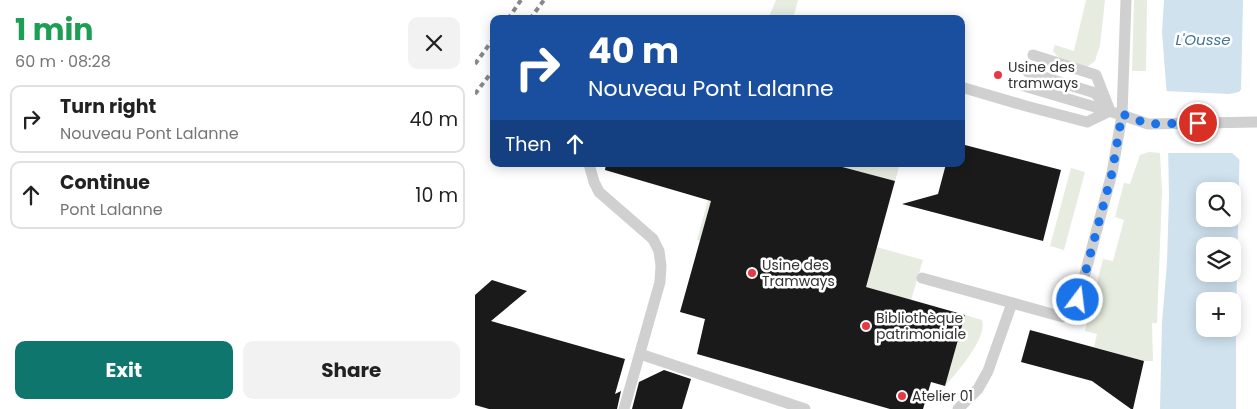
<!DOCTYPE html>
<html lang="en">
<head>
<meta charset="utf-8">
<style>
  body { margin:0; font-family:Poppins,sans-serif; background:#f2f2f2; color:#222; height:100vh; display:flex; flex-direction:column; font-size:19px; white-space:nowrap }
  * { box-sizing:border-box; margin:0 }
  p { font-size:16px; color:#767676 }
  .icon { flex:none; width:28px; height:28px; fill:none; stroke:currentColor; stroke-width:2; stroke-linecap:round; stroke-linejoin:round }
  .map { position:relative; flex:1; overflow:hidden }
  .drawer { display:flex; flex-direction:column; background:#fff; width:475px }
  .drawer>* { flex:none }
  .hud { position:absolute; left:15px; top:15px; width:475px; height:152px; border-radius:10px; box-shadow:0 2px 12px #0003; background:#1a4fa0; color:#fff; overflow:hidden }
  .buttons { position:absolute; left:721px; top:182px; display:grid; gap:10px }
  .buttons a { display:grid; place-items:center; width:45px; height:45px; border-radius:10px; background:#fff; box-shadow:0 2px 12px #0003; font-size:25px }
  .pin { position:absolute; display:grid; place-items:center; width:42px; height:42px; color:#fff; margin:-21px; border:2px solid #fff; border-radius:50%; box-shadow:0 1px 5px #0007 }
  .me { position:absolute; width:55px; margin:-28px; rotate:15deg; stroke-linejoin:round; filter:drop-shadow(0 0 4px #0008) }
  .turn { display:flex; align-items:center; gap:18px; height:105px; padding:0 15px; font-size:22px }
  .turn .icon { width:65px; height:65px; stroke-width:2.5 }
  .turn b { display:block; font-size:35px; line-height:42px }
  .then { display:flex; align-items:center; height:48px; padding:0 15px; background:#0003; gap:10px; font-size:19px }
  .round { display:grid; place-items:center; flex:none; width:52px; height:52px; border-radius:10px; background:#f2f2f2 }
  .overview { display:flex; align-items:center; justify-content:space-between; height:85px; padding:0 15px }
  h1 { font-size:30px; font-weight:700; line-height:38px; color:#1e9e55 }
  .action { display:flex; gap:10px; margin-top:auto; padding:10px 15px }
  .action a { flex:1; height:58px; border-radius:10px; background:#0f766e; color:#fff; font-size:20px; font-weight:700; line-height:58px; text-align:center }
  .action a+a { background:#f2f2f2; color:#222 }
  ul { padding:0; list-style:none }
  li { display:flex; align-items:center; gap:15px; height:68px; margin:0 10px 8px; padding:0 5px; border:2px solid #e0e0e0; border-radius:10px }
  li div { flex:1 }
  li b { display:block; font-size:19px }
  li em { font-style:normal }
  main { display:flex; flex:1; min-height:0 }
  .map>svg:first-child { display:block }
</style>
</head>
<body>
<main>
<section class="drawer">
<div class="overview"><div><h1>1 min</h1><p>60 m · 08:28</p></div><a class="round"><svg class="icon" aria-label="close" viewBox="0 0 24 24"><path d="M6 6l12 12M18 6L6 18"/></svg></a></div>
<ul>
<li><svg class="icon" aria-label="right" viewBox="0 0 24 24"><path d="M7 20v-9h11M14 6l5 5-5 5"/></svg><div><b>Turn right</b><p>Nouveau Pont Lalanne</p></div><em>40 m</em></li>
<li><svg class="icon" aria-label="ahead" viewBox="0 0 24 24"><path d="M12 20V5M6 11l6-6 6 6"/></svg><div><b>Continue</b><p>Pont Lalanne</p></div><em>10 m</em></li>
</ul>
<div class="action"><a>Exit</a><a>Share</a></div>
</section>
<div class="map">
<svg width="782" height="409" viewBox="0 0 782 409">
  <rect width="100%" height="100%" fill="#fff"/>
  <path fill="#e6ecdf" d="M301,0H323L318,19H293Z
    M611,0H630L625,45L620,61L612,67L583,57L578,51L580,45L599,51Z
    M659,0H672L671,71H657Z
    M674,152L685,153L687,192L682,323H677L678,361H669L619,347L622,334L610,331L628,259L638,261L649,220L640,217L649,183L655,184L665,155Z
    M356,164H425L420,181Z
    M596,168L610,172L589,250L575,246Z
    M233,200L448,260L436,300L222,240Z
    M490,315L507,320C513,338 481,373 470,386Z"/>
  <path fill="#cfe2ee" fill-rule="evenodd" d="M689,0H768L761,317V409H685L687,323L692,263L694,196L692,96L687,33ZM730,191H758V219H730ZM730,246H758V274H730ZM730,301H758V329H730Z"/>
  <path fill="#fff" d="M769,85L767,163L766,161L757,153H691L689,91L754,94L764,92Z"/>
  <path fill="#1a1a1a" d="M486,144L586,170L568,241L427,204L463,194L471,164H486Z
    M131,164H356L420,181L391,287L490,315L470,386L456,382L448,409H415L222,354L230,319L205,312L236,201L130,170Z
    M17,280L52,291L16,321L150,359L140,394L146,391L142,409H14L0,405V295Z
    M555,330L669,361L658,409H656L617,381L546,362Z
    M189,370L216,379L207,409H157L164,382Z"/>
  <g fill="none" stroke-linecap="round" stroke-linejoin="round">
    <path stroke="#d0d0d0" stroke-width="11" d="M558,55L621,75L635,111
      M553,72L620,93L629,104
      M549,86L647,115L673,124L782,122
      M486,87L551,106L612,122L635,111
      M114,164L119,182L124,192L178,239L184,251L186,266L185,282L149,409
      M447,278L588,317L598,313L603,300L637,173L647,115L651,0
      M165,354L330,409
      M483,409L503,389L513,371L537,303"/>
    <path stroke="#888" stroke-width="4" stroke-dasharray="5 4" stroke-linecap="butt" d="M33,19L46,0
      M55,19L69,0
      M0,64L19,38
      M0,94L19,69"/>
  </g>
  <g fill="none" stroke-linecap="round" stroke-linejoin="round">
    <path stroke="#1a73e8" stroke-width="9" stroke-dasharray="0 16.2" d="M603,300L637,173L647,114L673,124L723,123"/>
  </g>
  <g fill="#e63946" stroke="#fff" stroke-width="2">
    <circle cx="523" cy="75" r="5"/>
    <circle cx="277" cy="273" r="5"/>
    <circle cx="391" cy="326" r="5"/>
    <circle cx="427" cy="396" r="5"/>
  </g>
  <g text-anchor="middle" stroke-width="5" stroke-linejoin="round" paint-order="stroke">
    <g font-size="14" fill="#333" stroke="#fff" text-anchor="start">
      <text x="533" y="72">Usine des<tspan x="533" dy="16">tramways</tspan></text>
      <text x="287" y="270">Usine des<tspan x="287" dy="16">Tramways</tspan></text>
      <text x="401" y="323">Bibliothèque<tspan x="401" dy="16">patrimoniale</tspan></text>
      <text x="437" y="401">Atelier 01</text>
    </g>
    <g font-size="15" font-style="italic" fill="#3f7597" stroke="#fff">
      <text x="728" y="45">L'Ousse</text>
    </g>
  </g>
</svg>
<div class="buttons">
<a><svg class="icon" aria-label="search" viewBox="0 0 24 24"><circle cx="10" cy="10" r="6"/><path d="M15 15l6 6"/></svg></a>
<a><svg class="icon" aria-label="layers" viewBox="0 0 24 24"><path d="M12 4l9 5-9 5-9-5zM3 14l9 5 9-5"/></svg></a>
<a>+</a>
</div>
<div class="pin" style="left:723px;top:123px;background:#d93025"><svg class="icon" aria-label="arrive" viewBox="0 0 24 24"><path d="M6 21V4h12l-3 4 3 4H6"/></svg></div>
<svg class="me" style="left:603px;top:300px" viewBox="-20 -20 40 40"><circle r="17" fill="#1a73e8" stroke="#fff" stroke-width="3"/><path d="M0-11L8 9 0 5-8 9z" fill="#fff"/></svg>
<div class="hud">
<div class="turn"><svg class="icon" aria-label="right" viewBox="0 0 24 24"><path d="M7 20v-9h11M14 6l5 5-5 5"/></svg><div><b>40 m</b>Nouveau Pont Lalanne</div></div>
<div class="then">Then<svg class="icon" aria-label="ahead" viewBox="0 0 24 24"><path d="M12 20V5M6 11l6-6 6 6"/></svg></div>
</div>
</div>
</main>
</body>
</html>
